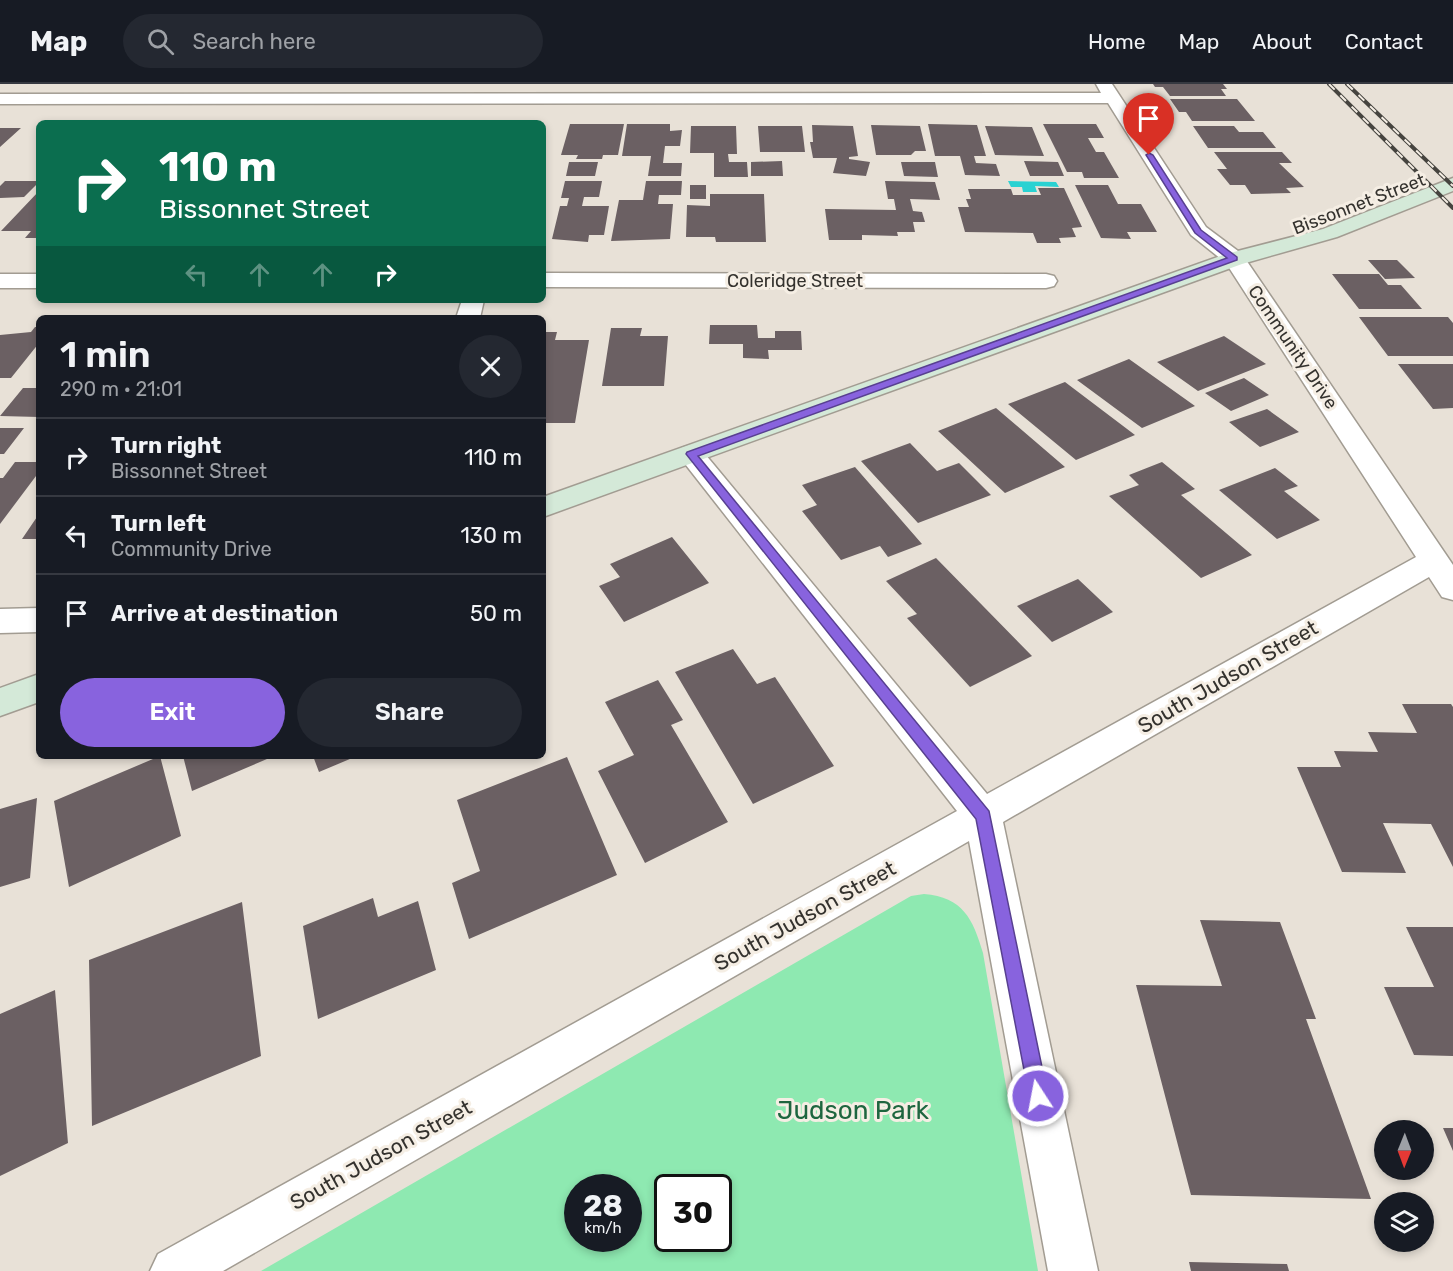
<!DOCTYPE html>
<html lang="en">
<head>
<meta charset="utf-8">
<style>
  body { margin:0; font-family:Rubik,sans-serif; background:#242831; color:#f1f3f6; height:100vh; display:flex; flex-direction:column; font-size:22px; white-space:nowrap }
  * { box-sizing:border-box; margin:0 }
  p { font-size:20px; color:#9ea1a6 }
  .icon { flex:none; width:33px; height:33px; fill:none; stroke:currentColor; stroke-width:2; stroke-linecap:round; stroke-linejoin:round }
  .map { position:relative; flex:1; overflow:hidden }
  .panel { position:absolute; left:36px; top:231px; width:510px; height:444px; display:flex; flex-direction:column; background:#171b24; border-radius:9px; box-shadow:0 3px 9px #0003 }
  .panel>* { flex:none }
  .banner { position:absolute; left:36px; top:36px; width:510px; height:183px; border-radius:9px; box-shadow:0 3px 9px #0003; background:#0b6e4f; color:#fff; overflow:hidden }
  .needle { width:39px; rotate:181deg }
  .fabs { position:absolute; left:1374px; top:1036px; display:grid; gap:12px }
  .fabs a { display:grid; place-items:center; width:60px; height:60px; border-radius:50%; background:#171b24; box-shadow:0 3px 9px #0003; font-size:30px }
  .speed { position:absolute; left:564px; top:1090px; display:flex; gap:12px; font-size:30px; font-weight:700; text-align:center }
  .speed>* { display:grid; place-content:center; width:78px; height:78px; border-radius:50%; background:#171b24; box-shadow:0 3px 9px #0003; line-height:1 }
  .speed small { font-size:15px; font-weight:400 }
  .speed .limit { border:3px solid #111; border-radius:9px; background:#fff; color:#111 }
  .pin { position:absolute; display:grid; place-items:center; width:51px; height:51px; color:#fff; margin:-62px -26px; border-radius:50% 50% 50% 0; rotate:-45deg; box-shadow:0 0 6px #0007 }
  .pin .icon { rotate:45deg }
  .me { position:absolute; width:66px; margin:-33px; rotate:349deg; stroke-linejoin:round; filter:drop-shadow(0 0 4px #0008) }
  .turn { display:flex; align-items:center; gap:21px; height:126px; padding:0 24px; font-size:27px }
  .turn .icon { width:78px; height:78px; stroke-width:2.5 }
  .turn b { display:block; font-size:42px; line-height:51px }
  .lanes { display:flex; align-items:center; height:57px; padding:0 24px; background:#0003; justify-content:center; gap:30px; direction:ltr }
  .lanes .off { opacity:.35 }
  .round { display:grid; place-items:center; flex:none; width:63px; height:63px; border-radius:32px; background:#242831 }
  .head { display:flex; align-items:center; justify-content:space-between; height:102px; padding:0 24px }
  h1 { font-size:36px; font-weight:600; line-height:45px }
  .cta { display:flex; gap:12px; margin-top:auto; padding:12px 24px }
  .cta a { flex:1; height:69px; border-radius:36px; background:#8863de; color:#fff; font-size:24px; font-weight:600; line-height:69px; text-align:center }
  .cta a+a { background:#242831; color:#f1f3f6 }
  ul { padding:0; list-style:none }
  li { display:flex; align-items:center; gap:18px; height:78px; padding:0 24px; border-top:2px solid #363941 }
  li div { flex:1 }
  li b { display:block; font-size:22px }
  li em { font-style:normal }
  header { display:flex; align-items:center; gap:36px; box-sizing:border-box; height:84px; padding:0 30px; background:#171b24; border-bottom:2px solid #363941 }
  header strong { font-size:28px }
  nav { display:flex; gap:33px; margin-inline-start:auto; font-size:21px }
  .search { width:420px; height:54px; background:#242831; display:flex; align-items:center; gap:15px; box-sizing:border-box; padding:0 21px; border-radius:33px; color:#9ea1a6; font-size:22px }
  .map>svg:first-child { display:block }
</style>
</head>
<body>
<header>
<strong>Map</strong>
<div class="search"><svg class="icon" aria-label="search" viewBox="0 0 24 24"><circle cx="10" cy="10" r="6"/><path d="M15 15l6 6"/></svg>Search here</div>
<nav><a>Home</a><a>Map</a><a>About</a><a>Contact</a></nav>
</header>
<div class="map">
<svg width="1453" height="1187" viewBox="0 0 1453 1187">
  <rect width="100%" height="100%" fill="#e8e1d7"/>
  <path fill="#8ee9b1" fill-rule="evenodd" d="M924,810C963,813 973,835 983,869L1038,1187H261L911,812ZM578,1104H628V1155H578ZM668,1104H718V1155H668Z"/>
  <path fill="#29d2d2" d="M1008,97L1056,98L1059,103L1035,102L1037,108H1023L1022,103H1011Z"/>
  <path fill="#6b6063" d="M1153,0H1223L1227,5H1221L1226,12H1170L1163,3H1155Z
    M1170,15H1237L1255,37H1192L1186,28H1179Z
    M570,40H624L618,71H603L602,75H576L578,71H561Z
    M627,40H670V47L682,46L680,62H665L663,79H682L681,92H648L651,72H622Z
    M928,40L977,41L986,72H974L976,79L996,80L1000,92L965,91L960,72H935Z
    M1043,40H1096L1104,54H1088L1096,68H1104L1119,94H1084L1082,88H1067Z
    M812,41L853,42L858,72L849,73V75L870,78L866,92L833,89L837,74H813L810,58H813Z
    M871,41L920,42L926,67H915L911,71H876Z
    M691,42H736L737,70H728L729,78H747L748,93H714V69H690Z
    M758,42H802L805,68H760Z
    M985,42L1032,43L1044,72L995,71Z
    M1193,42H1234L1239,48H1263L1276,64H1208Z
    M0,44H21L0,63Z
    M1214,68H1282L1292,79H1279L1304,103L1286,104L1291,109L1251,110L1245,101H1230L1217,85H1227Z
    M782,77L783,92H751V78Z
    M1024,77L1058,78L1064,92H1030Z
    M569,78H598L595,92H566Z
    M901,78H935L938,93L904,92Z
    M5,97H39V98L24,113L0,114V102Z
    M565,97H602L599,113H584L582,122H609L604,151H589L588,158L552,155L560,122H567L569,114H561Z
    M646,97H682L681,111H659L658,120H673L670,155L611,157L619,116H643Z
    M885,97L935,98L940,116L910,115L913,127L922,128L925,138H913L915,148H897L898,152L862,151V156H829L825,125L896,126L894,115H888Z
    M690,101H706V115H690Z
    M1075,101H1108L1118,120H1141L1157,148H1127L1131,155L1101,154Z
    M1038,104H1064L1082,143L1072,144L1076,153L1059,154L1061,159H1037L1033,149L965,148L958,123H969L966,115H971L968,105H1011L1013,111H1041Z
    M39,107V154H25L31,147H1Z
    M710,110H764L766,158H716L715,153H686L687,121L710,122Z
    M1368,176H1397L1415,194L1385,195Z
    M1332,190H1379L1388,201H1401L1422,225H1359Z
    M1359,233H1448L1453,239V272H1388Z
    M710,241H757L758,254H775V247H801L802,266H768L769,275L743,274V260H709Z
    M35,243H39V259L11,294H0V251L31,248Z
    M611,244H642L640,252H668L664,302H602Z
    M543,248H557L555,256H589L575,339H543Z
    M1224,252L1266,280L1198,307L1157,278Z
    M1129,275L1195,322L1142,344L1077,296Z
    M1398,280H1453V324L1433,325Z
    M1244,294L1269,311L1231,327L1205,309Z
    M1065,298L1135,351L1076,376L1008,320Z
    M23,304H39V333L0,332Z
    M996,324L1065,383L1005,409L938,347Z
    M1267,325L1299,348L1260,363L1229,338Z
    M0,344H24L4,370H0Z
    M910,359L937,387L959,379L991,411L918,439L861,377Z
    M15,378H39V388L0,440V394H3Z
    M1162,378L1195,405L1181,411L1252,471L1201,494L1109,412L1139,401L1129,391Z
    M855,383L922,460L888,473L880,462L841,476L802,427L817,421L802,401Z
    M1275,384L1298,402L1284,407L1320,436L1277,455L1219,406Z
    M39,430V455H22Z
    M672,453L709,499L624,538L599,502L620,493L610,480Z
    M936,474L1032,572L970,603L907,534L917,530L886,497Z
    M1078,495L1113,528L1052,558L1017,522Z
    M733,565L757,600L775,593L834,682L753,720L675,588Z
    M658,596L683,636L671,641L728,738L645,779L598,687L634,671L605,618Z
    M1402,620H1451L1453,623V783L1431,740L1383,739L1406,789L1342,788L1297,683H1341L1334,667L1378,668L1368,648L1417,649Z
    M160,672L181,752L69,803L54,717Z
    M183,672H274L192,707Z
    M313,672H357L319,688Z
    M567,673L617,791L469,855L452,799L480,787L457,716Z
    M37,714L30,794L0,803V725Z
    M373,814L378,833L418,817L436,886L318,935L303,842Z
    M242,818L261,972L92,1042L89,876Z
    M1200,836L1280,838L1316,935H1306L1371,1115L1191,1111L1136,901L1222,902Z
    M1406,843H1453V972L1414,971L1384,903H1434Z
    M55,906L68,1059L0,1092V930Z
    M1443,1044H1453V1067Z
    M1189,1178L1287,1180L1289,1187H1191Z"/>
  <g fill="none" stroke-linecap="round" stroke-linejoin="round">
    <g stroke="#a29c92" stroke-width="3">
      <path id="minor" d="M1096,0H1112L1206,143L1242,170L1453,481V516L1442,513L1429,493L1003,738L1098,1187H1048L969,757L223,1187H150L158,1170L957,727L682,376L678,370L682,364L691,361L700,364L987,710L1416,473L1226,179L1191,151L1108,19L0,20V10L1101,9Z
        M543,189L1046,190L1054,192L1057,197L1054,202L1046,204L543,203Z
        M0,190H39V204H0Z
        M462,216H484L480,234H456Z
        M39,524V548L0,549V525Z"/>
    </g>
    <g stroke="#a29c92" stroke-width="3">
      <path id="secondary" d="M1453,94V107L1337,153L1242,180L543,433V413L1226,170L1323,145Z
        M39,590V618L0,632V604Z"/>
    </g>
    <use href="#minor" fill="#fff" fill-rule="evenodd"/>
    <use href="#secondary" fill="#d4e9d8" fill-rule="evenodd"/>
    <g stroke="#46443f" stroke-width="4">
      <path id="rail" d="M1329,0L1453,124
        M1347,0L1453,102"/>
    </g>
    <use href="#rail" stroke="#f5eee4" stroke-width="2" stroke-dasharray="8" stroke-linecap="butt"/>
  </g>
  <path fill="#8863de" stroke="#584090" stroke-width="1.5" d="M1149,69L1153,71L1201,146L1237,173V176L698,372L989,727L1048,1012L1045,1019L1038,1022L1032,1019L1029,1012L976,735L686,370L687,368L1227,174L1195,149L1146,71Z"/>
  <g text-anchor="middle" stroke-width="6" stroke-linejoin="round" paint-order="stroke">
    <g font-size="18" fill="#34322e" stroke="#f5eee4">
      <text transform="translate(1359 120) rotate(-21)" y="6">Bissonnet Street</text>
      <text x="795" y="203">Coleridge Street</text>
      <text transform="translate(1293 263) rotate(56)" y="6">Community Drive</text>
    </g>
    <g font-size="21" fill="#34322e" stroke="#f5eee4">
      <text transform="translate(1228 593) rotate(-30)" y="7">South Judson Street</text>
      <text transform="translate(805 832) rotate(-29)" y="7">South Judson Street</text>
      <text transform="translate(381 1071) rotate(-29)" y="7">South Judson Street</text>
    </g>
    <g font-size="26" fill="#1e663f" stroke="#f5eee4">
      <text x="853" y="1035">Judson Park</text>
    </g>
  </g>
</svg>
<div class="fabs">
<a><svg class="needle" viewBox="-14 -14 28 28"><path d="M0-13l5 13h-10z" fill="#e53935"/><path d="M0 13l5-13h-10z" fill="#9ea1a6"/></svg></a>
<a><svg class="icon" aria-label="layers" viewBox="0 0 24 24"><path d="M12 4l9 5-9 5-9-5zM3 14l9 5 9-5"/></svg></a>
</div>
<div class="speed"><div>28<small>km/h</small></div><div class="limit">30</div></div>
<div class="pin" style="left:1149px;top:71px;background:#d93025"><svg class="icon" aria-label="arrive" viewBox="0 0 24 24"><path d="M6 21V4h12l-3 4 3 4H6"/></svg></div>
<svg class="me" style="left:1038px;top:1012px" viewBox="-20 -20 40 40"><circle r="17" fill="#8863de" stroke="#fff" stroke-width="3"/><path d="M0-11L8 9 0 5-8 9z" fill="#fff"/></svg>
<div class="banner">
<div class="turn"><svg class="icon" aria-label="right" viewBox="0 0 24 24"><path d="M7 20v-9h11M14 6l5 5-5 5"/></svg><div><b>110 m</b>Bissonnet Street</div></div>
<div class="lanes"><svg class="icon off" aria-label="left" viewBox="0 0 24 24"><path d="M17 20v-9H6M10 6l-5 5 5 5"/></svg><svg class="icon off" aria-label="ahead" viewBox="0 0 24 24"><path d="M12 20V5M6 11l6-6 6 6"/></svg><svg class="icon off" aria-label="ahead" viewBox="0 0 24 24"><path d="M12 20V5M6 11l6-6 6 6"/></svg><svg class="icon" aria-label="right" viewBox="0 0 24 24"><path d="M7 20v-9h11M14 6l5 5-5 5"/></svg></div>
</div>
<section class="panel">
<div class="head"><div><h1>1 min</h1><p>290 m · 21:01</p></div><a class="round"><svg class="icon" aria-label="close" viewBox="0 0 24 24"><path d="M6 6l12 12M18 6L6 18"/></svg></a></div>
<ul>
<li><svg class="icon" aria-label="right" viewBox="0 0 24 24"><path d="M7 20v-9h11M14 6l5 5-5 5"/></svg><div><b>Turn right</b><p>Bissonnet Street</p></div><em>110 m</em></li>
<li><svg class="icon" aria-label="left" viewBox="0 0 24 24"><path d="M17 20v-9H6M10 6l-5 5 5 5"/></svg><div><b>Turn left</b><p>Community Drive</p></div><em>130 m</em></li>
<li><svg class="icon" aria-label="arrive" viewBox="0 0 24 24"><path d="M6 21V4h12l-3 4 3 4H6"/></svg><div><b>Arrive at destination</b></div><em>50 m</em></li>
</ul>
<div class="cta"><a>Exit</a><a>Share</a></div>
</section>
</div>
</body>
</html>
